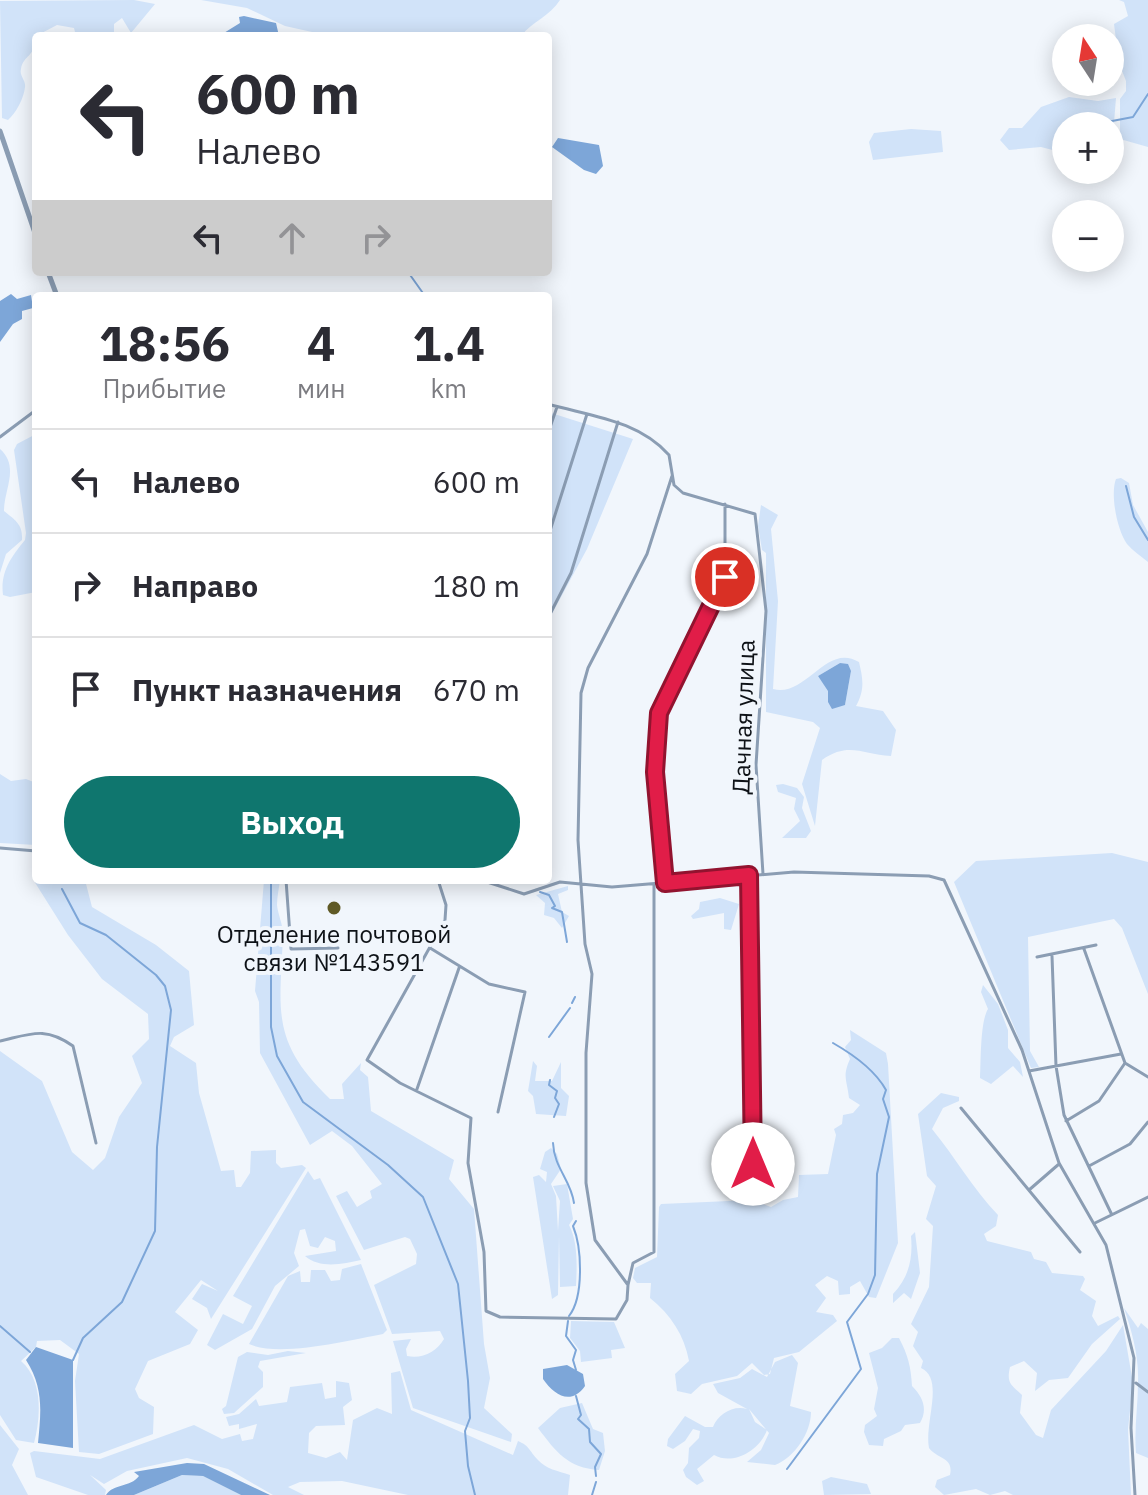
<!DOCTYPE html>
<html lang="ru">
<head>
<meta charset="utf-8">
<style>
  body { margin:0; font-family:"IBM Plex Sans",sans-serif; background:#f7f7f7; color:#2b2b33; height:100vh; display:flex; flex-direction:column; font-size:30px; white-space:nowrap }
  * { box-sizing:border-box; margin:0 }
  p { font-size:26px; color:#7c7c81 }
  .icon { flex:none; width:44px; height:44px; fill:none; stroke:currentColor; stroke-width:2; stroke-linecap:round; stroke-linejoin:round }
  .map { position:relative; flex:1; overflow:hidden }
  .details { position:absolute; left:32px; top:292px; width:520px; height:592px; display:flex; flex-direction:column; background:#fff; border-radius:8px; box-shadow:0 4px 20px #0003 }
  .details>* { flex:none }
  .banner { position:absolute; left:32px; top:32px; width:520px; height:244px; border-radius:8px; box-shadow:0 4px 20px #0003; background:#fff; color:#2b2b33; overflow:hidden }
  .needle { width:52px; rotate:348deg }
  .buttons { position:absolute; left:1052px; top:24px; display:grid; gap:16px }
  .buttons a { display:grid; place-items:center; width:72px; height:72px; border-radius:50%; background:#fff; box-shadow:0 4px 20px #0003; font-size:40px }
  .pin { position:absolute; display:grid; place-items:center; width:68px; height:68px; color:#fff; margin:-34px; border:4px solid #fff; border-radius:50%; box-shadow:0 2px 8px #0007 }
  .me { position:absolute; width:88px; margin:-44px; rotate:0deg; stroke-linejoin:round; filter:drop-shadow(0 0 6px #0008) }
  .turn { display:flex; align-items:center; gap:28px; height:168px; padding:0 32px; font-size:36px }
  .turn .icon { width:104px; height:104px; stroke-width:2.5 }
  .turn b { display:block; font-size:56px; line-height:68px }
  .lanes { display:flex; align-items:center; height:76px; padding:0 32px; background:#0003; justify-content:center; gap:40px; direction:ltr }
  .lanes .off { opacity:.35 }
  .eta { display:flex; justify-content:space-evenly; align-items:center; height:136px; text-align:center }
  .eta b { font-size:48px; font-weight:800; line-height:56px }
  .action { display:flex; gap:16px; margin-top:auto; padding:16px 32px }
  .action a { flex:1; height:92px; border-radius:48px; background:#0f766e; color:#fff; font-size:32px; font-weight:800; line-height:92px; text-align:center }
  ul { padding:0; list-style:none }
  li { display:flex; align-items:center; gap:24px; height:104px; padding:0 32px; border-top:2px solid #e1e1e2 }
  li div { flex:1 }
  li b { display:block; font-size:30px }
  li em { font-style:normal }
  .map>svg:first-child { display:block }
</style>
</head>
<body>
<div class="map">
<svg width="1148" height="1495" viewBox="0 0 1148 1495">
  <rect width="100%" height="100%" fill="#f1f6fc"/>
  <path fill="#d1e3f9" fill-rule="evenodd" d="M134,0L155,4L131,33L122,18L114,24V34L76,36L74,28L57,25L36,36C36,57 23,55 21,69C19,76 26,80 25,87C24,98 16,113 8,120L2,118L0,1Z
    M201,0H560C550,16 533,21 521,36H330L285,26L247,8Z
    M1119,0H1148V147L1120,139V99L1126,91V81L1119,63L1114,24L1128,16L1124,2Z
    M1069,97L1098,101L1116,98L1113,135L1110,136V126H1066L1064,153L1041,147L1009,150L1000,140L1009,128H1022L1041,107Z
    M911,129L941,131L943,152L873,160L869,142L874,133Z
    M548,412L633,439L587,549L548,621Z
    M36,434V592L10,597L3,595C0,571 12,556 25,540L26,533L14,450L17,444Z
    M0,449C20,467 4,489 4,511C15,520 23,524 22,540L6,554L0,573Z
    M1121,478L1129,483L1133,505L1148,532V562C1141,556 1133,551 1127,544C1117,530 1110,494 1116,479Z
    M761,505L778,515L771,529L778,601L773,689C806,698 826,642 859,662C863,679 865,690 856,706L883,711L896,730L891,756C863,755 849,741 822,760L815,826L802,784L820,728L813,722L766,712V553L762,550L758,526ZM840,663L851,671L845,705L828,702L829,691L818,676Z
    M0,774L11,781L26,779L36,783V845L0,843Z
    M783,784L797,788L804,797L802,808L811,831L806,838H782L800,821L794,809L796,798L778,792L776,785Z
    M1112,853L1148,862V994L1122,928L1114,919L1028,937L1030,1051L1039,1067L1031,1068L954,882L976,861Z
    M36,874V880H85L92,907L156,945L189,971L194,1025L174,1037L170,1046L196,1063L199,1093L221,1171L234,1170L236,1187H241L250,1173L251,1151L276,1150V1163L281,1168L302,1165L306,1168L211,1319L207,1308L192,1299L202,1284L218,1291L201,1280L175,1312L198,1330L190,1344L148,1361L135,1389L139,1398L154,1407L153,1434L99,1454L79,1452L75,1381L79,1354L60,1340L37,1341L36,1347L21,1361C43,1380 41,1417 34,1443L16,1440L0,1415V1051L42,1081L72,1152L93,1170L105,1158L119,1117L142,1083L132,1056L149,1039L148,1014L102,979L68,935L34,881Z
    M264,880H280C279,888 277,897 277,905C278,915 283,924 283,935C280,1011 270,1041 330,1099H344L342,1084L361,1063L360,1070L368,1077L371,1111L454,1160L449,1179L474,1209L484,1344L490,1378L484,1408L512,1434L511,1442L413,1408L393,1341L411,1339L406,1349L407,1356C423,1359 436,1352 444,1339L440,1331L392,1334L374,1285L416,1264L417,1254L410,1239L405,1237L364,1250L336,1196L347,1191L357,1207L372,1198L370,1191L382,1184L352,1146L332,1131L310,1145L260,1053L259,1002L255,991Z
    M568,886V890L558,894L562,912L569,916L562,928L554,918L544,915L545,903L536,895Z
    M720,898L739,904L731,930L724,929V913L693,919L691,916L699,909L700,902Z
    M983,985L998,1004L1008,1030V1048L1020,1062L1023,1077L1013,1066L991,1084L980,1078C981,1061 980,1022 988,1009L981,992Z
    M850,1030L886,1053L888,1064L898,1243L876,1298L869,1297L860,1281L850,1287V1294L839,1295L838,1281L827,1276L815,1285L826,1298L816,1312L833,1315L837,1321L799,1352L774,1358L770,1374L764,1375L752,1363L737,1376L702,1384L691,1394L677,1391L675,1374L689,1361C684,1335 671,1315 650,1298L651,1283H637L633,1278L635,1268L657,1257L659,1207L661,1204L752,1200L771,1207L783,1200L798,1197L799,1175L828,1174L836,1135L834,1129L842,1124L843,1115L853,1113L860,1105L849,1098C847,1079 842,1077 850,1059L845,1047L851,1040Z
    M533,1061L537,1066L535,1081H552L561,1062V1088L569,1096L566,1116L536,1114L533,1096L528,1091Z
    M941,1093L959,1097V1101L943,1108L932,1129C955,1157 973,1189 998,1215L996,1226L984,1234L987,1241L1031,1252L1034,1259L1046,1262L1052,1273L1083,1276L1085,1279L1080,1290L1096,1301L1092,1316L1098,1326L1118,1316L1120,1319L1092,1344L1068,1378L1049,1380L1035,1391L1037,1373L1024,1361L1010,1367C1006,1384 1012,1385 1022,1395L1020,1413L1036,1435L1043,1438L1051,1410L1106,1351L1123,1325L1133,1383L1128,1429L1131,1495H1013L1005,1491L990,1495L976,1489L944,1495L935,1487L937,1480L950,1475C954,1457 937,1459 929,1448C924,1423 945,1379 921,1368L923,1361L913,1346L918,1332L911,1324L929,1287L933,1226L926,1219L936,1186L927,1176L918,1114Z
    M551,1148L557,1154L561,1169L551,1184L556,1196L558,1231L560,1201L553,1186L567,1184L573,1219L569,1225C578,1242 577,1266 576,1286L560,1287L559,1236L558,1295L552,1299L533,1177L539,1175L546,1182L547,1172L540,1169L545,1152Z
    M308,1171L314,1180L320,1178L361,1260C343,1264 320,1269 305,1256L336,1251L335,1241L325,1237L318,1248L310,1246L305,1229L300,1230L294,1253L299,1266L275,1286L252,1329L215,1350L207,1345L223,1314L243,1324L252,1306L233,1296Z
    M915,1232L920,1273L911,1299L904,1293L893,1303V1294C909,1277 913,1259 911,1236Z
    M361,1264L387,1330L383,1334C350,1340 279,1358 249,1344L288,1276L300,1271L301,1282H310L311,1270H325L331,1281L340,1280L342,1269Z
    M1124,1308L1138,1328L1141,1323L1148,1329V1458L1136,1453C1134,1428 1138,1406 1138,1382C1139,1356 1132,1332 1124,1308Z
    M571,1321L614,1322L625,1348L611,1350L612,1358L581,1362L580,1351L570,1338Z
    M892,1338H899C908,1355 911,1367 912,1386C923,1397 928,1409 920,1423L905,1425L901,1431L884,1439L883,1446L869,1445L864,1432L865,1425L877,1416L874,1409L878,1388L869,1353L882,1348Z
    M288,1351L306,1353L260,1361L258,1367L263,1372V1387L234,1413L224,1414L222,1409L226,1406L238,1357L247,1352L268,1355Z
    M792,1355L798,1363L790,1406L811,1412C811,1433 794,1458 775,1465L747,1462L761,1450L769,1433L749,1409L755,1422L767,1430C760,1450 733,1466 714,1455L697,1469L704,1481L697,1485L686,1477L683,1470L688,1463L689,1448L699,1438L700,1431L693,1429L685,1441L673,1449L667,1446L668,1439L685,1416L705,1427H713C718,1414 733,1405 747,1409L718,1393L713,1384L740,1378L752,1369L767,1377L775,1362Z
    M400,1371L411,1410L513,1455L518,1441C530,1446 529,1451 538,1460C546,1469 558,1471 570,1475L568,1495H408L342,1481L300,1482L288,1487L304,1495H273L228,1469L187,1458L127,1471L104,1484L90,1475L106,1490L105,1495H88L36,1477L30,1453L34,1451L100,1459L194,1425L222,1439L240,1434L242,1441L253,1439L257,1424L239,1429V1424L229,1426L226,1417L239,1414L256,1399L259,1406L287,1402L290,1387L322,1383L325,1399L336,1397V1381L349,1383L352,1400L343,1407L345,1425L316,1426L309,1433L308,1453L326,1458L340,1452L347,1460L353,1420L377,1408L392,1414L391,1373Z
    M582,1403L593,1429L603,1433L605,1451L599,1470C568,1468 556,1452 538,1428L560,1408Z
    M0,1425L19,1449L12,1465L28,1495H0Z
    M182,1475L203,1476L241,1495H134Z
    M831,1477L867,1484L871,1494L824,1495L822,1481Z"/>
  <path fill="#7da6d8" d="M244,16L276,23L279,36H219L240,23L239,17Z
    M558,138L599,145L603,166L596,174L584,170L552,147Z
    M11,294L17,299L31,295L33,308L22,311V319L13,324L0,342V301Z
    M840,663L848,664L851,671L845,705L832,709L828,702V691L818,676Z
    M36,1347L73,1360V1448L38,1443C41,1412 44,1388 26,1360Z
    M567,1365L583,1374L585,1386C571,1406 554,1395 543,1379V1369Z
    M187,1463L204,1464L270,1495H241L203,1476L182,1475L134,1495H106C114,1483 130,1488 139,1476L134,1472Z"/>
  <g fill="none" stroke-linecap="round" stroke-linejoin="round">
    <path stroke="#7da6d8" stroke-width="2" d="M1086,126L1133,117L1148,94
      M1062,133L1066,132
      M408,272L425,296
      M1126,486L1134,517L1148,540
      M271,880V1027L277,1056L303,1102L388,1165L423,1197L458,1284L468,1381L470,1418L465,1431L468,1466L475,1495
      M62,889L80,923L106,935L156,975L165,986L171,1010L157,1147L155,1231L122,1302L83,1338L73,1360
      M540,892L549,895L555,906L552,908L562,912L567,942
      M572,1003L575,997
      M549,1037L570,1008
      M550,1080L549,1085L557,1091L555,1098L559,1104L554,1117
      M553,1143C554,1168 571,1180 574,1203
      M569,1316C584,1297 582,1248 573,1226L576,1221
      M568,1321L566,1336L576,1350L573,1360L576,1370
      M0,1326L30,1352
      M576,1396L581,1415L578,1419L589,1429L590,1442L601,1454L595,1467L596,1476
      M787,1469L861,1369L847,1322L868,1294L875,1275L877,1174L889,1117L883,1099L886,1090C875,1070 854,1055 833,1043
      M592,1495L596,1482"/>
    <path stroke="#8b9db3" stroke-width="3" d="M548,404C590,416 638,420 669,455L674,485L683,493L755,514L766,611L756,765L763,874
      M548,433L557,407
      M0,437L36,410
      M548,537L587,414
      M548,618L571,573L618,422
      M0,848L36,851
      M749,875L753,1164
      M286,880L291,949L338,948
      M438,880L446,905L445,920L367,1060L400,1083L471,1118L468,1163L484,1252L486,1311L500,1317L616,1319L627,1300L628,1285L595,1240L586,1183V1053L592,974L585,944L578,840L581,693L588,668L647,554L672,476
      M481,880L524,894L560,882L612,887L794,872L929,876L944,880L1022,1050L1059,1163L1106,1245L1134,1358L1131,1428L1135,1495
      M665,883L655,771L658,719L725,577V504
      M430,948L489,984L525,992L498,1112
      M1084,949L1125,1063L1148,1077
      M1052,956L1056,1066L1064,1115L1111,1213
      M1037,957L1096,945
      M0,1041C31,1034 45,1026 73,1046L96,1143
      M1029,1071L1121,1054
      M417,1089L459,968
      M961,1108L1080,1252
      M1066,1121L1099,1101L1125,1063
      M1089,1166L1130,1144L1148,1122
      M1029,1190L1059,1164
      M1095,1223L1148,1197
      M628,1285L633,1263L654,1252V884
      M1136,1383L1148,1392"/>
    <path stroke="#8b9db3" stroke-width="5" d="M0,131L36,236
      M48,272L57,296"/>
  </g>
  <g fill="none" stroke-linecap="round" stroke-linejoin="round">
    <g stroke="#92132f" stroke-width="20">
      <path id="route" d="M725,577L659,713L655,772L665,883L749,875L753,1164"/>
    </g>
    <use href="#route" stroke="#e11d48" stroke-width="14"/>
  </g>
  <circle fill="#605a26" stroke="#f1f6fc" stroke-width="3" cx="334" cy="908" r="8"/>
  <g text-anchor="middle" stroke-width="8" stroke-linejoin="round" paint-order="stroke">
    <g font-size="24" fill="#0e1217" stroke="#f1f6fc">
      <text transform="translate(744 717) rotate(-88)" y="8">Дачная улица</text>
    </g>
    <g font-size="24" fill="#0e1217" stroke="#f1f6fc">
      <text x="334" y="943">Отделение почтовой<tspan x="334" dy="28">связи №143591</tspan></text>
    </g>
  </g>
</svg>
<div class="buttons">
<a><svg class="needle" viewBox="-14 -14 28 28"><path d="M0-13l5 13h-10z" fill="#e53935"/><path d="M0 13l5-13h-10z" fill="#7c7c81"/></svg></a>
<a>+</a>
<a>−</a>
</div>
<div class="pin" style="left:725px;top:577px;background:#d93025"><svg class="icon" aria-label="arrive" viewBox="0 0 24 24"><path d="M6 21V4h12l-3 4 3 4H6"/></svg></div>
<svg class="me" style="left:753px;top:1164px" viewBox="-20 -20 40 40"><circle r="19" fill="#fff"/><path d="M0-13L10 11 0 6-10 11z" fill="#e11d48"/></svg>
<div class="banner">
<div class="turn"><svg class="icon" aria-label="left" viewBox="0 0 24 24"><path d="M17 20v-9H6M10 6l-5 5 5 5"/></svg><div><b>600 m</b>Налево</div></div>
<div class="lanes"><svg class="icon" aria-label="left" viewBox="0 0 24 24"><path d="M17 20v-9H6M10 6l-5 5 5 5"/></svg><svg class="icon off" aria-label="ahead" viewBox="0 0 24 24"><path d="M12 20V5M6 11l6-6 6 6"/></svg><svg class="icon off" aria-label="right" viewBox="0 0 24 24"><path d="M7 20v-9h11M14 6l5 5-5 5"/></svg></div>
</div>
<section class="details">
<div class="eta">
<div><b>18:56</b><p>Прибытие</p></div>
<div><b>4</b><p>мин</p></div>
<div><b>1.4</b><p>km</p></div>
</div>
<ul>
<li><svg class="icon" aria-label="left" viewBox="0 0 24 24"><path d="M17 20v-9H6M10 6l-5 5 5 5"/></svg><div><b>Налево</b></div><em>600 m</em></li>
<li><svg class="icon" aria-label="right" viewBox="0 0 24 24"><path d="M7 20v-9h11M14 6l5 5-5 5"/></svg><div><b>Направо</b></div><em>180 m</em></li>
<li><svg class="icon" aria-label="arrive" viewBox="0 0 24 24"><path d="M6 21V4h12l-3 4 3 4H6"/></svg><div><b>Пункт назначения</b></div><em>670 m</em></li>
</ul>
<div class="action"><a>Выход</a></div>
</section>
</div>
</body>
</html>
